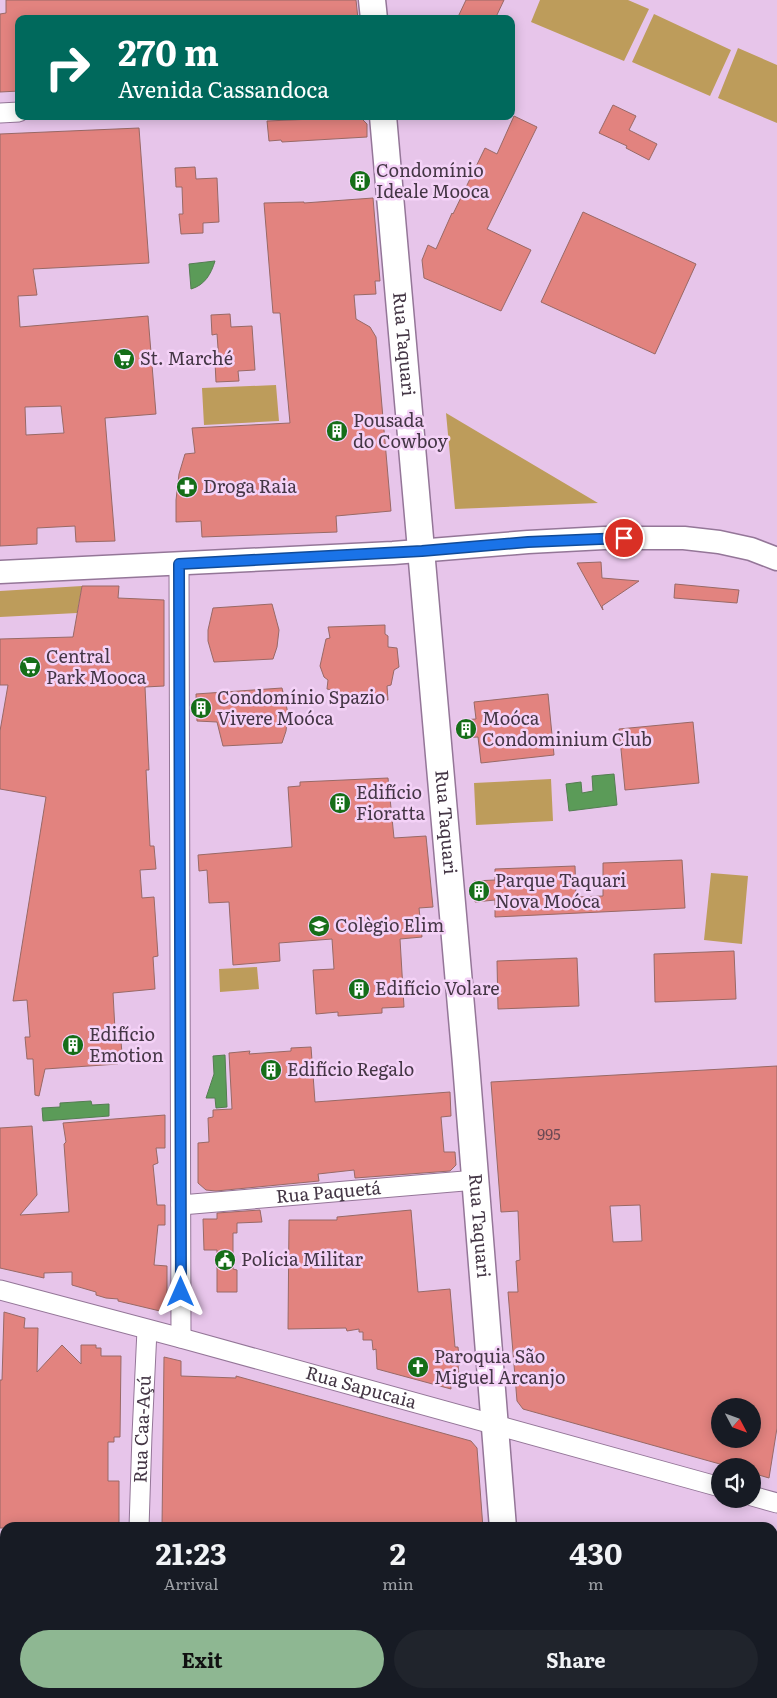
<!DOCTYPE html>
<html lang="en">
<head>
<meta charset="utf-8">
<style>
  body { margin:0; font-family:Literata,serif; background:#20242c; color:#f1f3f6; height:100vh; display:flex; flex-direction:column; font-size:19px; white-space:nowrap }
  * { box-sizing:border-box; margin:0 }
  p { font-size:16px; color:#9ea1a6 }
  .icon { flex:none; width:28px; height:28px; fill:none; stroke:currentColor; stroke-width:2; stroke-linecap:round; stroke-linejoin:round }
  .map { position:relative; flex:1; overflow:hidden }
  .details { position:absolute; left:0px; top:1522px; width:778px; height:176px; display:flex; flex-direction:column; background:#171b24; border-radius:15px 15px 0 0; box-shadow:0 2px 12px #0003 }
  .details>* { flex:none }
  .banner { position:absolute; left:15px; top:15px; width:500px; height:105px; border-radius:10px; box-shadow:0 2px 12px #0003; background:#00695c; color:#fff; overflow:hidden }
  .needle { width:32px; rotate:131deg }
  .fabs { position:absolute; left:711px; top:1398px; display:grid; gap:10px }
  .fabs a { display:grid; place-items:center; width:50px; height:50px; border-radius:50%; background:#171b24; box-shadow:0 2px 12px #0003; font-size:25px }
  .pin { position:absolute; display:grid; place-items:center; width:42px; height:42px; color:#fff; margin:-21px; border:2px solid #fff; border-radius:50%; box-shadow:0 1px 5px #0007 }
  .me { position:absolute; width:55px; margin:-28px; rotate:0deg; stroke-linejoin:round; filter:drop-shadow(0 0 4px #0008) }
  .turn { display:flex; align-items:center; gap:18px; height:105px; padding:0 20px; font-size:22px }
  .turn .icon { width:65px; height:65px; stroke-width:2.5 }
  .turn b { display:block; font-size:35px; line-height:42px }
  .eta { display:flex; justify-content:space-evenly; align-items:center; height:85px; text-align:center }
  .eta b { font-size:30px; font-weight:700; line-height:35px }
  .primary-button { display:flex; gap:10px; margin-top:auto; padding:10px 20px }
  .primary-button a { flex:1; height:58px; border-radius:30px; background:#8eb792; color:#111; font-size:20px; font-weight:700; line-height:58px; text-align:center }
  .primary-button a+a { background:#20242c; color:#f1f3f6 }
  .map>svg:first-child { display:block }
</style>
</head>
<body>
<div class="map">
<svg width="777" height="1698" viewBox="0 0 777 1698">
  <rect width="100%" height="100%" fill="#e7c5ea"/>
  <path fill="#bd9c5b" d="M540,0H628L649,9L624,61L531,22Z
    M654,14L731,50L710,96L632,62Z
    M738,48L777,65V123L718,98Z
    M276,385L279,421L204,425L202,388Z
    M446,413L598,503L455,509Z
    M82,586L77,613L0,617V591Z
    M551,779L553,821L476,825L474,783Z
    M711,873L748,876L742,944L704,940Z
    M257,967L259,989L220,992L219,969Z"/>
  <path fill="#5b9b58" stroke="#547d52" d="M215,261C211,274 205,285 191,289L189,264Z
    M614,774L617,805L569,811L566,784L581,782L582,793L593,791L592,776Z
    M225,1055L227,1107L216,1108L215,1098H206L214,1074L213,1056Z
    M91,1101L92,1105L109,1104V1116L43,1121L42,1108L60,1107V1103Z"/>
  <path fill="#e2837f" stroke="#986966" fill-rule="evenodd" d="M6,0H356L358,19H19V91L0,92V14L6,13Z
    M466,0H504L495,19H457Z
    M613,105L636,116L629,130L657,144L649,160L626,148L627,146L599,133Z
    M514,116L537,127L487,229L531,250L501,311L424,278L422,260L428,245L436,249L452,213L453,214L485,148L497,154Z
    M360,117L367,124V137L282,142L281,140L269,141L267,121Z
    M139,128L149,263L33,269L37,295L18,296L20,327L148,316L156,414L105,418L115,541L76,542L75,526L37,528V544L0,546V134ZM61,406L64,433L26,435L25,407Z
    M195,167L196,179L217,178L219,222L203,223V233L181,234L179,214H183L182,187H176L175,168Z
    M373,198L380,281H375L376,294L354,295L356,319L370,327L376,337L391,511L336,516L337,532L202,537L201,521L176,522V500L179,474L185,454L195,453L192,428L290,423L280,313H273L264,203L304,202V203Z
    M583,212L696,264L655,354L541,302Z
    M230,314L231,327L252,326L255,370L238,371L239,381L216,382L215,362H219L217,334L212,335L211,315Z
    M601,562L602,578L639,581L602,606L603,610L577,563Z
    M675,584L739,590L737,603L674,598Z
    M82,586H119L118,598L164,600V686L145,687L149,770H146L150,846H154L156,869L140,870L142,898L154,897L158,956L153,957L155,989L113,993L115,1030H120L122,1053H117L118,1064L45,1069L39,1096L35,1095L33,1059H27L25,1037H30L27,1000L13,1001L46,797L0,789V731L8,685H0V639L73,637Z
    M272,604L279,630L277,647L273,659L214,662L208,641V630L213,608Z
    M385,625V634L388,636V647L397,648L399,667L394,670L391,685L387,686L388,700L348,698V700L333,701L332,690L327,689L328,680L324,677L320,666L326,639L330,638L328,627Z
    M282,688L288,713L286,731L282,743L223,746L217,722L197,721L196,694Z
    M548,694L554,755L481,763L478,737L462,738L461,720L476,719L474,702Z
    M693,722L699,783L625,790L619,729Z
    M388,778L394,838L426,836L433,907L419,908L422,937L400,939L404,1007L382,1008V1013L338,1016V1012L316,1014L313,970L334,969L332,939L279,943L280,961L233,965L229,902L209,903L207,870L199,871L198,855L292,847L288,787L300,786V782Z
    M682,860L685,908L495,917V900L475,902L474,881L495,880V869L575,866L576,897L603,896V863Z
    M734,951L736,999L655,1002L654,954Z
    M577,958L579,1006L498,1009L497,961Z
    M311,1047L315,1102L450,1092L451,1116L441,1117L444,1152H455L456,1165L450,1171L355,1178L354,1170L318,1174L319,1181L216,1191L206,1190L198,1183V1143L209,1142L208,1118L213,1117V1110L232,1109L229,1053L250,1051L249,1054L291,1051V1048Z
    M777,1066V1428L769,1478L752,1473V1466H727L523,1409L517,1401L508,1292H518L516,1261L520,1260L518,1211L501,1212L491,1082ZM640,1205L642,1241L613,1242L610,1206ZM720,1406H752V1439H720Z
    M165,1115V1148H156L158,1163L153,1165L157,1205H165V1225H158L154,1265L167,1266V1306L160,1311L118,1301V1299L106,1298L96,1295V1292L72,1285V1272L44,1273V1278L0,1268V1128L32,1126L37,1195L20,1215L54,1213L69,1212L64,1144L66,1142L63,1123Z
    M260,1210L262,1222L237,1223V1233H233V1269L237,1270V1292H217V1250H204L203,1219H217V1213Z
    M411,1210L418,1292L450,1289L455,1347H458L460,1365H458L459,1375H450L451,1389L377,1369L376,1349L373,1350L372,1340H363V1332H359V1329L347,1331L346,1328L288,1329L289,1220H337V1217Z
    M4,1312L25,1318L24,1328H38L37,1372L62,1345L81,1364V1345H96V1348H101V1356H121L120,1437H114V1442H108V1481H119V1528H0V1380H2Z
    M164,1357L181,1361V1376L236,1378V1376L471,1441L477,1448L483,1528H162Z"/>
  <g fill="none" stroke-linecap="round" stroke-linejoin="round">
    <g stroke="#947698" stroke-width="21">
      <g id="minor">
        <path d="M0,113L19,112"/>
        <path d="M179,564L181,1338"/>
        <path id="s1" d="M181,1205L476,1180"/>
        <path id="s2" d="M0,1290L181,1338L720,1487"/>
        <path d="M752,1496L777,1503"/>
        <path id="s3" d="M139,1528L142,1435L147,1330"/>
        <path d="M772,1585L777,1572"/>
        <path d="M0,1597H5"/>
        <path d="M137,1698V1694"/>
      </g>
    </g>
    <g stroke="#947698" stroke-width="25">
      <path id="tertiary" d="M0,572L393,553L528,542L604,538H684L719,542L751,549L777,559
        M772,1643L777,1644
        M739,1698V1694"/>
    </g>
    <g stroke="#947698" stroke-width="29">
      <g id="secondary">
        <path d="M372,0L374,19"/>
        <path id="s4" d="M383,116C426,586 467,1057 503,1528"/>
        <path d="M517,1694V1698"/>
      </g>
    </g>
    <use href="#minor" stroke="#fff" stroke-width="19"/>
    <use href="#tertiary" stroke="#fff" stroke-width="22"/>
    <use href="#secondary" stroke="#fff" stroke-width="26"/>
  </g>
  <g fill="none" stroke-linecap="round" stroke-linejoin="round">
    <g stroke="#114b97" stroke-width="12">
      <path id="route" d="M181,1292L179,564L422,551L528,542L624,538"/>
    </g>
    <use href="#route" stroke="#1a73e8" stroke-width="9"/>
  </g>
  <defs>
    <g id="building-disc" transform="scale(1.125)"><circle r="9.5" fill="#156e18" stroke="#f4d2f7"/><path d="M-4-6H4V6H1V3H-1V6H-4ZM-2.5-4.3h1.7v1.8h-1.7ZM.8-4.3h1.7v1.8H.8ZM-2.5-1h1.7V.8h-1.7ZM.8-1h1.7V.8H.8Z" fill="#fff"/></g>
    <g id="supermarket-disc" transform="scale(1.125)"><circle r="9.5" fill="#156e18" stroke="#f4d2f7"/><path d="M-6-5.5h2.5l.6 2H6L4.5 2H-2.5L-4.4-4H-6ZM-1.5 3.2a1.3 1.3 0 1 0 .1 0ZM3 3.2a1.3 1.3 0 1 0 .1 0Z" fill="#fff"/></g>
    <g id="pharmacy-disc" transform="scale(1.125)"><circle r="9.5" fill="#156e18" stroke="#f4d2f7"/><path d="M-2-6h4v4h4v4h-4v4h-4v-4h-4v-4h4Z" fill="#fff"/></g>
    <g id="school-disc" transform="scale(1.125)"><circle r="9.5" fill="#156e18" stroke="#f4d2f7"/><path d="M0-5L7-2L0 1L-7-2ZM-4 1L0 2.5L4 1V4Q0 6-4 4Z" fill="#fff"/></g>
    <g id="civic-disc" transform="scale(1.125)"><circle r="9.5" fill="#156e18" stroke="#f4d2f7"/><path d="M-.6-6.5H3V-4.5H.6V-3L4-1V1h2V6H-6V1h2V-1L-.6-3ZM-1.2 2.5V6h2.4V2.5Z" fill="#fff"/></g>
    <g id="church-disc" transform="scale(1.125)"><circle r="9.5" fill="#156e18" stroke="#f4d2f7"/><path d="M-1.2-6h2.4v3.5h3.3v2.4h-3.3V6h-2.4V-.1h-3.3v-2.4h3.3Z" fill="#fff"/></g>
  </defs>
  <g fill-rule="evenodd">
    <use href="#building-disc" x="360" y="181"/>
    <use href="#supermarket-disc" x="124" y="359"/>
    <use href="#building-disc" x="337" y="431"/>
    <use href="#pharmacy-disc" x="187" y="487"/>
    <use href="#supermarket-disc" x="30" y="667"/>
    <use href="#building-disc" x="201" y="708"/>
    <use href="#building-disc" x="466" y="729"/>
    <use href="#building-disc" x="340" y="803"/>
    <use href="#building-disc" x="479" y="891"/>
    <use href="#school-disc" x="319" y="926"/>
    <use href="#building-disc" x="359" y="989"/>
    <use href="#building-disc" x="73" y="1045"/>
    <use href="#building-disc" x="271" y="1070"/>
    <use href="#civic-disc" x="225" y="1260"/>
    <use href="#church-disc" x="418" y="1367"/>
  </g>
  <g text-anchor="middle" stroke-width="5" stroke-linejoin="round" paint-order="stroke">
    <g font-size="15" fill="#6c4954">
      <text x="549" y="1140">995</text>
    </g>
    <g font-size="18" fill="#443645" stroke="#f4d2f7" text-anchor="start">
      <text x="376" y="177">Condomínio<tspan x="376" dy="21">Ideale Mooca</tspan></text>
      <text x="140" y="365">St. Marché</text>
      <text x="353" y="427">Pousada<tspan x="353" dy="21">do Cowboy</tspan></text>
      <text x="203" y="493">Droga Raia</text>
      <text x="46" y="663">Central<tspan x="46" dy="21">Park Mooca</tspan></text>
      <text x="217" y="704">Condomínio Spazio<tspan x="217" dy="21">Vivere Moóca</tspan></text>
      <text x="482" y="725">Moóca<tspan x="482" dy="21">Condominium Club</tspan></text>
      <text x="356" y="799">Edifício<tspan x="356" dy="21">Fioratta</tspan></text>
      <text x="495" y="887">Parque Taquari<tspan x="495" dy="21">Nova Moóca</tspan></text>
      <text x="335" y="932">Colègio Elim</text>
      <text x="375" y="995">Edifício Volare</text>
      <text x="89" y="1041">Edifício<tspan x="89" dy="21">Emotion</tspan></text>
      <text x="287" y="1076">Edifício Regalo</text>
      <text x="241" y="1266">Polícia Militar</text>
      <text x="434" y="1363">Paroquia São<tspan x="434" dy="21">Miguel Arcanjo</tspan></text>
    </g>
    <g font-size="18" fill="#443645" stroke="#f4d2f7">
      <text dy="6" stroke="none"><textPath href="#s4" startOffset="229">Rua Taquari</textPath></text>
      <text dy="6" stroke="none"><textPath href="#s4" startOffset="709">Rua Taquari</textPath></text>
      <text dy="6" stroke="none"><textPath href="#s1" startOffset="148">Rua Paquetá</textPath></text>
      <text dy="6" stroke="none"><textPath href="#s4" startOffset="1114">Rua Taquari</textPath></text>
      <text dy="6" stroke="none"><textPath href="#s2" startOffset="374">Rua Sapucaia</textPath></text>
      <text dy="6" stroke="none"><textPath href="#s3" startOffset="99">Rua Caa-Açú</textPath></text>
    </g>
  </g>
</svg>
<div class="fabs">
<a><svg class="needle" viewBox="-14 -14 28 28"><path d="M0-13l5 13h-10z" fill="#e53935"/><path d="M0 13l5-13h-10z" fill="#9ea1a6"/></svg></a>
<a><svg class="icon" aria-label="sound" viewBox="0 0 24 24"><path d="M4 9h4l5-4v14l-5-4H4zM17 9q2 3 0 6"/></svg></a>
</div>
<div class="pin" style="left:624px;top:538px;background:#d93025"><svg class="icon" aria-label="arrive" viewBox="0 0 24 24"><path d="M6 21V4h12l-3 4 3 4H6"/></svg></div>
<svg class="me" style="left:181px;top:1292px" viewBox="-20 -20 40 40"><path d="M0-17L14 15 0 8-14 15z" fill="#1a73e8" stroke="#fff" stroke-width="4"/></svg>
<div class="banner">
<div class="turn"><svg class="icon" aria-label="right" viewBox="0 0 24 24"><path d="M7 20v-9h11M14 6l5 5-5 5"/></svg><div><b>270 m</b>Avenida Cassandoca</div></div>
</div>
<section class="details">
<div class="eta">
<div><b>21:23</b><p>Arrival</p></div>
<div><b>2</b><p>min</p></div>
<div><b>430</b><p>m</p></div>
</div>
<div class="primary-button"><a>Exit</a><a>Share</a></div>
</section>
</div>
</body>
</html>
